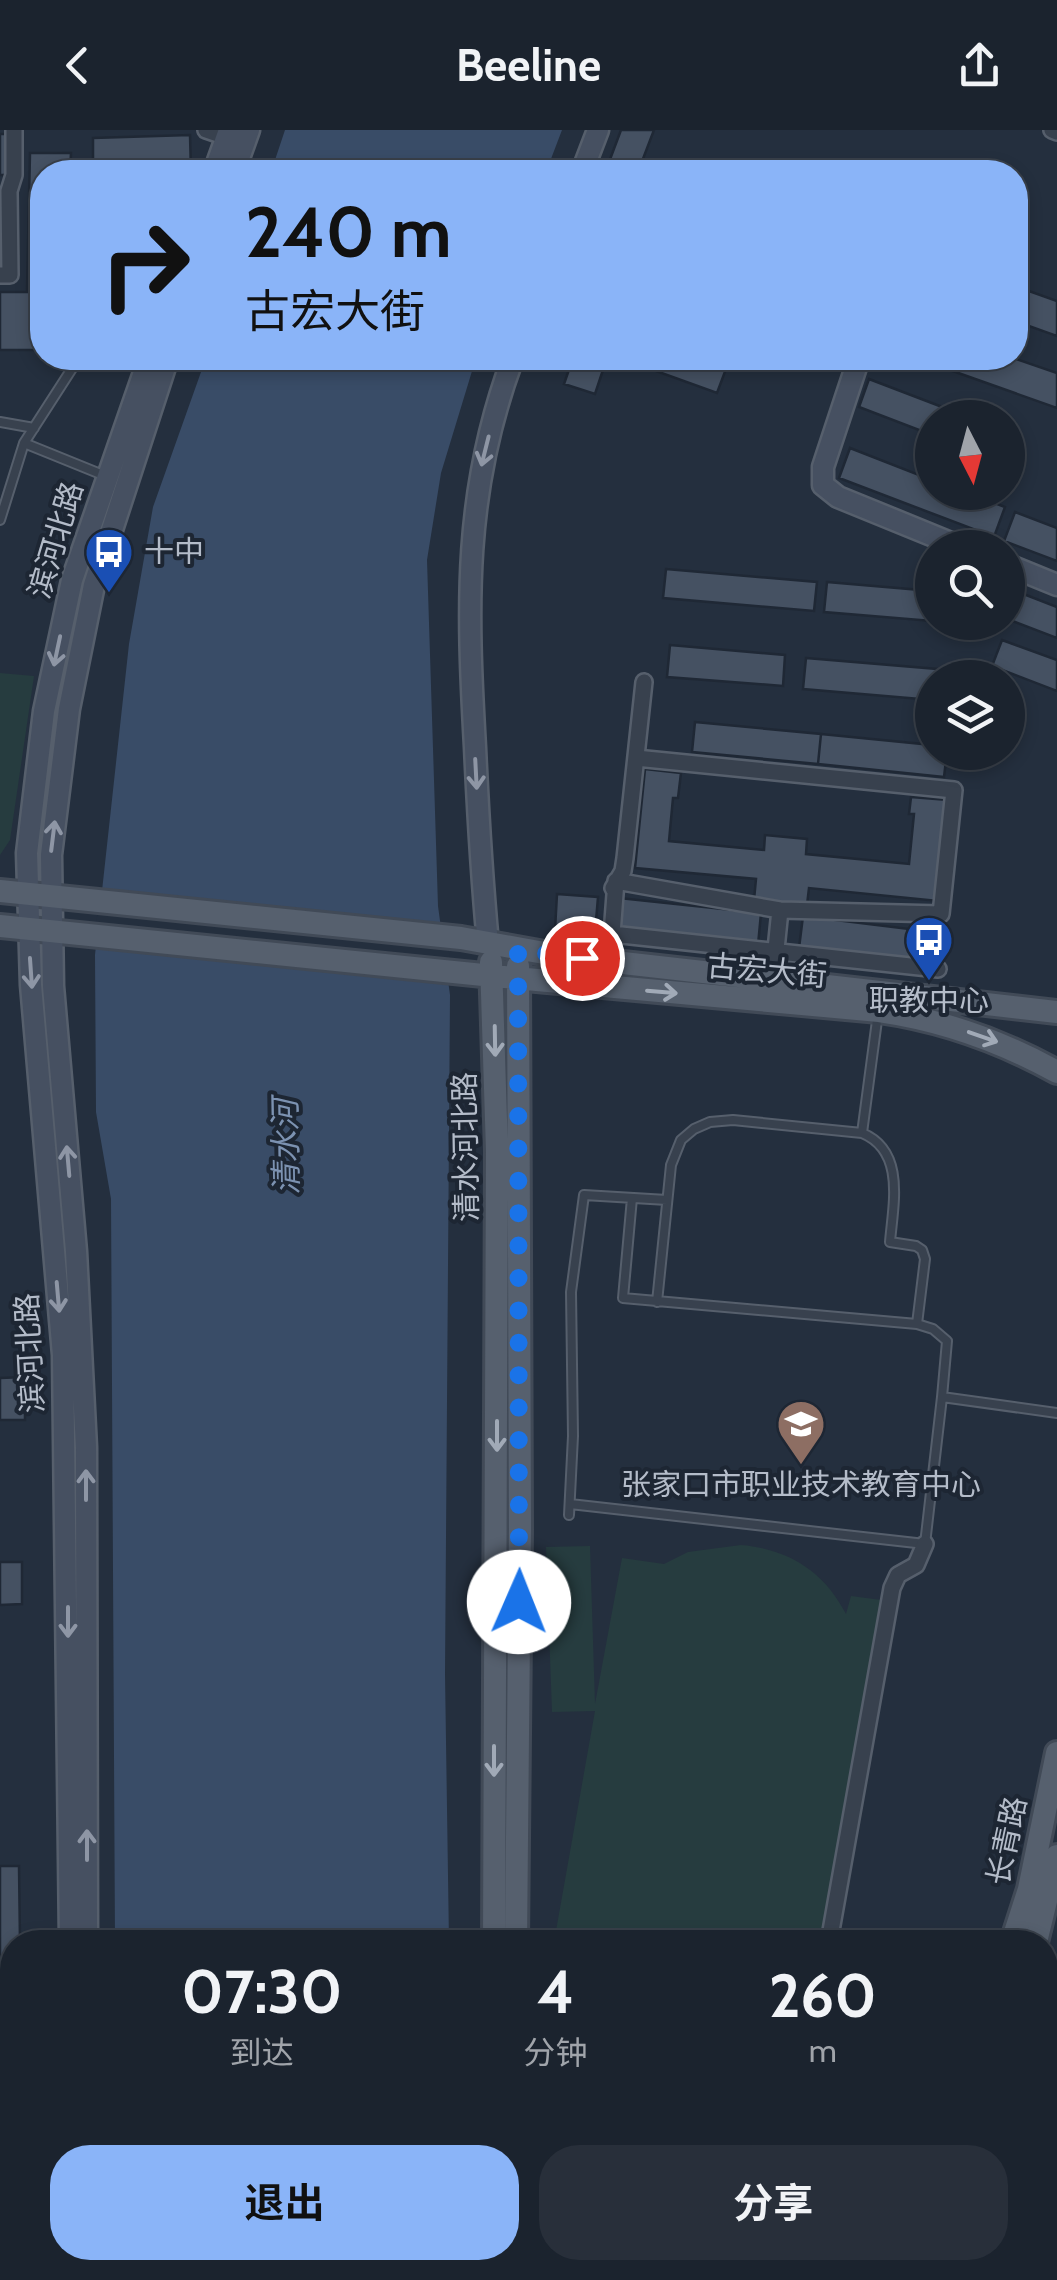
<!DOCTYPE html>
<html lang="zh">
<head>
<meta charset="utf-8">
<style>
  body { margin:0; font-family:Cabin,"Noto Sans SC",sans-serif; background:#282f3a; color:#f1f3f6; height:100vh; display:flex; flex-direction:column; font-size:38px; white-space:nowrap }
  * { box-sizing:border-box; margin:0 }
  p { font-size:32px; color:#a0a4aa }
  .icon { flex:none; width:55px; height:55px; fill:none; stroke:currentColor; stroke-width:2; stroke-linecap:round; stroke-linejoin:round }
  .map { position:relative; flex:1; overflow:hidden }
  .side { position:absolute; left:0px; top:1800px; width:1058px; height:350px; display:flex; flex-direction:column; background:#1b232e; border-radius:40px 40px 0 0; box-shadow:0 5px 15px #0003,0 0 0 2px #39404a }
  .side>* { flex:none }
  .top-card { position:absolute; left:30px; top:30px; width:998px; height:210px; border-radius:40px; box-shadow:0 5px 15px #0003,0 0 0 2px #39404a; background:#8ab4f8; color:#111; overflow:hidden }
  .needle { width:65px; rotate:174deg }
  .tools { position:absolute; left:915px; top:270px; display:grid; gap:20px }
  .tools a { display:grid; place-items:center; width:110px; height:110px; border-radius:50%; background:#1b232e; box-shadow:0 5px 15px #0003,0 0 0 2px #39404a; font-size:50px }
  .pin { position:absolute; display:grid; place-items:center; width:85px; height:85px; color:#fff; margin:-42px; border:5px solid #fff; border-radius:50%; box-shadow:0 2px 10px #0007 }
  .me { position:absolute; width:110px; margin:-55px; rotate:1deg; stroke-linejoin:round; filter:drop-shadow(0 0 8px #0008) }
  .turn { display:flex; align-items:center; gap:35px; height:210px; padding:0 50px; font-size:45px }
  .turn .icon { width:130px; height:130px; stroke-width:2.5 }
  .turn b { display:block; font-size:70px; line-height:85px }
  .eta { display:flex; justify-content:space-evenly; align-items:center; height:170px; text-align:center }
  .eta b { font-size:60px; font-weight:700; line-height:70px }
  .action { display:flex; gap:20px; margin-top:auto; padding:20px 50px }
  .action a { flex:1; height:115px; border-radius:40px; background:#8ab4f8; color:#111; font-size:40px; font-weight:700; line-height:115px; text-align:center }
  .action a+a { background:#282f3a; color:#f1f3f6 }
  header { display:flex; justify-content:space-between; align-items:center; height:130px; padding:0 50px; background:#1b232e; font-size:45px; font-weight:700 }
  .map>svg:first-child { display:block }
</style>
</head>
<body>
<header><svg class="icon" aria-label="back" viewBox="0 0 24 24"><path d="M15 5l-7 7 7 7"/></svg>Beeline<svg class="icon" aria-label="share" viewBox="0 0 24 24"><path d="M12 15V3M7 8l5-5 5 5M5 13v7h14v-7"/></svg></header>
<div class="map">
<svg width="1057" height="2150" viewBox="0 0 1057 2150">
  <rect width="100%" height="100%" fill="#242f3e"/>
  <path fill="#263c3f" d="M0,543L34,546L10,710L0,725Z
    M741,1415C788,1419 824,1441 846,1484L851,1466L881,1470L820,1812H554L595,1581L552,1582L546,1417L590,1416L595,1574L622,1428L664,1434L688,1422Z"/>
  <path fill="#394c67" d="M285,0H562L546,42H271Z
    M206,228H476L441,343L427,430L438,776L450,865L445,1544L449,1812H115L111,1069L96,982L95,825L129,514L153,377Z
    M120,2138H453L454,2150H120Z"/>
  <path fill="#242f3e" d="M100,759L445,794L453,850L94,814Z"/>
  <path fill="#455162" stroke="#1f2835" stroke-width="2.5" d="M621,0H654L638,42L606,40Z
    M0,4H7L8,45H0Z
    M190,5L191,42H93V8Z
    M30,23H71L70,42H42V220H0V162H27Z
    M1015,156L1057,171V206L1015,191Z
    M573,228H607L595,264L564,254Z
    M632,228H721L729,231L717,263L631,232Z
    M916,228H1013L1057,243V278Z
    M869,249L971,288H932V305L859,277Z
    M850,318L932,350V362H966L1005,377L994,407L839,348Z
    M1015,382L1057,398V431L1004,411Z
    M666,439L817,452L814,481L663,468Z
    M827,452L932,461V491L824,482Z
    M1021,463L1057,477V508L1010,490Z
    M1002,510L1057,530V561L992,536Z
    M670,515L785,525L783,556L667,547Z
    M806,528L973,542L972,548H932V570L803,559Z
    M695,592L821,604L818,634L692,622Z
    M821,604L932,615V622H947L944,647L818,634Z
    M645,639L681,643L678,668H673L669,711L764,720L765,705L807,709L806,724L909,734L914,684H909L911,667L948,670L938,771L809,758L807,775L754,770L756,749L635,738Z
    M557,764L598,767L595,803L555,800Z
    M619,768L761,783L758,815L616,799Z
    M803,786L942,803L938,834L799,818Z
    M25,1247V1290H0V1248Z
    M0,1432H22V1474L0,1475Z
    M0,1736H19L20,1812H12V1829H0Z
    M12,1882V1914L0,1917V1885Z
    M12,1939V1978L0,1981V1942Z
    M1045,1940L1057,1942V1986L1045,1984Z
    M1045,1994H1057V2059H1045Z
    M1055,2063L1057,2108L1045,2110V2065Z
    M662,2138H771V2142L663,2150Z"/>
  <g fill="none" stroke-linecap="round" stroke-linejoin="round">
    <g stroke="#565f6c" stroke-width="12">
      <path id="lane" d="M0,292L34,298
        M24,313L108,347
        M0,390L24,313L73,237
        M862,1003L878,883
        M632,1068L623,1168L917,1194
        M657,1172L671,1035L681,1010L694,999L710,992L733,990L862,1003C906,1021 893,1075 890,1112L916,1116L922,1120L925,1129L917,1194L933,1199L947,1211L942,1267
        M570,1374L925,1414L942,1267L1057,1283
        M569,1385L573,1306L571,1162L584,1065L667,1070
        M0,2057L6,2056L12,2084
        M1045,2063H1046
        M25,2138L27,2150
        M798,2150L799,2138"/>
    </g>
    <g stroke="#565f6c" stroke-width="20">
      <path id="street" d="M206,0L235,10
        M1052,0L1057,2
        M0,145H10L9,61L14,45V0
        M636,628L954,660L941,784L780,780L616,751L612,804L938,839
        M613,758L623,741L625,728L644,552
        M773,849L780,780
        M829,1812L892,1458L898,1445L916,1435L925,1414"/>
    </g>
    <g stroke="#565f6c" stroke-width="25">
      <path id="secondary" d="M214,42L229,0
        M234,42L249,0
        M582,42L598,0
        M859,228L823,337V355L838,367L963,418
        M1008,435L1057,455
        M488,814C482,749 478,683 475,617C467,477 463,361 513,228
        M70,1812L63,1225L31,855L27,723L44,581L72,450L149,228
        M87,1812L86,1317L76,1121L53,856L51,725L69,579L94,455L168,228
        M1045,1908L1057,1910
        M75,2138V2150
        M95,2138L96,2150"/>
    </g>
    <g stroke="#414a57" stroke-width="28">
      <path id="primary" d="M0,761L461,808L561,826L1057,882
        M0,796L493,846L879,881C942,890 1001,911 1057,942
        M491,832L497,1021L494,1812
        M516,1812L520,1399L518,836
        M1012,1812L1029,1759L1057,1623
        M1036,1812L1057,1726
        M498,2138L499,2150
        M517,2138V2150
        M541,2150L551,2138
        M566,2150L575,2138"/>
    </g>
    <use href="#lane" stroke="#38414e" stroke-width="8"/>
    <use href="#street" stroke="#38414e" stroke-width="15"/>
    <use href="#secondary" stroke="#465061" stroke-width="20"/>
    <use href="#primary" stroke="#56606e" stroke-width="22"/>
  </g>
  <defs><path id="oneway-shaft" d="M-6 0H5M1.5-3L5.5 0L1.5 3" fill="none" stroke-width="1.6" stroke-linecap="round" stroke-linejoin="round" transform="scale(2.5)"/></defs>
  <g stroke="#8e96a5">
    <use href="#oneway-shaft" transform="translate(485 321) rotate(104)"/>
    <use href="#oneway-shaft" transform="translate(57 521) rotate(102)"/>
    <use href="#oneway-shaft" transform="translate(476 644) rotate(87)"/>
    <use href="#oneway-shaft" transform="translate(53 706) rotate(-83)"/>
    <use href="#oneway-shaft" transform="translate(31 843) rotate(86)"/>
    <use href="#oneway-shaft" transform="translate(68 1031) rotate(-95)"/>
    <use href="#oneway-shaft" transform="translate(58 1167) rotate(85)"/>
    <use href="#oneway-shaft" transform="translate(86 1355) rotate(-90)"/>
    <use href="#oneway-shaft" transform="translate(68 1492) rotate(90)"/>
    <use href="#oneway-shaft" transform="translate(87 1715) rotate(-90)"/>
  </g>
  <g stroke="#a1aab7">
    <use href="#oneway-shaft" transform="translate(662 862) rotate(5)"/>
    <use href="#oneway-shaft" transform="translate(983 907) rotate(19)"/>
    <use href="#oneway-shaft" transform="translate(495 911) rotate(89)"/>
    <use href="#oneway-shaft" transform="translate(497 1306) rotate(90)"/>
    <use href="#oneway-shaft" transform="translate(494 1631) rotate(90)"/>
  </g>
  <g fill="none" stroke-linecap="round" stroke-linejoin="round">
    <path stroke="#1a73e8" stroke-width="18" stroke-dasharray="0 32.4" d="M519,1472L518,820L582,828"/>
  </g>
  <defs>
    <g id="bus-pin" transform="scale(2.5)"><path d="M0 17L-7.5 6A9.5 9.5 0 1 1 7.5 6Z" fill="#1a4fb4" stroke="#1d2633"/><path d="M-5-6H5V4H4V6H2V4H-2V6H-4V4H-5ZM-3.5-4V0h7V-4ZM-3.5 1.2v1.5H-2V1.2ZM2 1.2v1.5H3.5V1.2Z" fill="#fff"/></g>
    <g id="school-pin" transform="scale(2.5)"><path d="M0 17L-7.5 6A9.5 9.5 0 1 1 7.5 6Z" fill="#8d6e63" stroke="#1d2633"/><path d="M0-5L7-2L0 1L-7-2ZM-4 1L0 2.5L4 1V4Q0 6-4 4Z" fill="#fff"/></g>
  </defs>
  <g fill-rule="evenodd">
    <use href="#bus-pin" x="109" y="422"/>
    <use href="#bus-pin" x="929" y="810"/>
    <use href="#school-pin" x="801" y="1294"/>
  </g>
  <g text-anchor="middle" stroke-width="8" stroke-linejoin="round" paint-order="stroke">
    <g font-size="30" fill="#b4bcc9" stroke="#1d2633">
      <text transform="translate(56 410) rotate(-73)" y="10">滨河北路</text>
      <text transform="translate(767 841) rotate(5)" y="10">古宏大街</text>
      <text transform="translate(466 1017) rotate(-91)" y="10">清水河北路</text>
      <text transform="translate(30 1223) rotate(-93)" y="10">滨河北路</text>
      <text transform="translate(1007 1711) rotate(-78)" y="10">长青路</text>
    </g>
    <g font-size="30" fill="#b4bcc9" stroke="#1d2633">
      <text x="144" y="432" text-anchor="start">十中</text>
      <text x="929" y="881">职教中心</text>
      <text x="801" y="1365">张家口市职业技术教育中心</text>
    </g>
    <g font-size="32" font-style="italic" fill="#7c92b1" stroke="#1d2633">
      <text transform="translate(286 1017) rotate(-91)" y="11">清水河</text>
    </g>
  </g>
</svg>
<div class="tools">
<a><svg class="needle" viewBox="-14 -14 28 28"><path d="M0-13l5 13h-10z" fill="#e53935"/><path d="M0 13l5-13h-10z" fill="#a0a4aa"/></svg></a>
<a><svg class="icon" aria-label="search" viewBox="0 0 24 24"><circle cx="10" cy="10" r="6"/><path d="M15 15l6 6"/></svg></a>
<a><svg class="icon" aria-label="layers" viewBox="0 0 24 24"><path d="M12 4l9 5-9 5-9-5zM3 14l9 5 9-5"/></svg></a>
</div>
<div class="pin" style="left:582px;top:828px;background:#d93025"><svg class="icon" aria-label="arrive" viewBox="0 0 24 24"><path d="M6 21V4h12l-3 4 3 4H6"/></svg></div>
<svg class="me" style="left:519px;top:1472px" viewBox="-20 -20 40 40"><circle r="19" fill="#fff"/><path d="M0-13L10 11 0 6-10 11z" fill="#1a73e8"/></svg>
<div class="top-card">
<div class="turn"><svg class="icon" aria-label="right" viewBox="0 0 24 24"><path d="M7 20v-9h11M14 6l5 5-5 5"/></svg><div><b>240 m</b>古宏大街</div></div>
</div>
<section class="side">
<div class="eta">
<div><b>07:30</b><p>到达</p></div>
<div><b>4</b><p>分钟</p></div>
<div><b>260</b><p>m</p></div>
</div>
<div class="action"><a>退出</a><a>分享</a></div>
</section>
</div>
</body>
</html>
